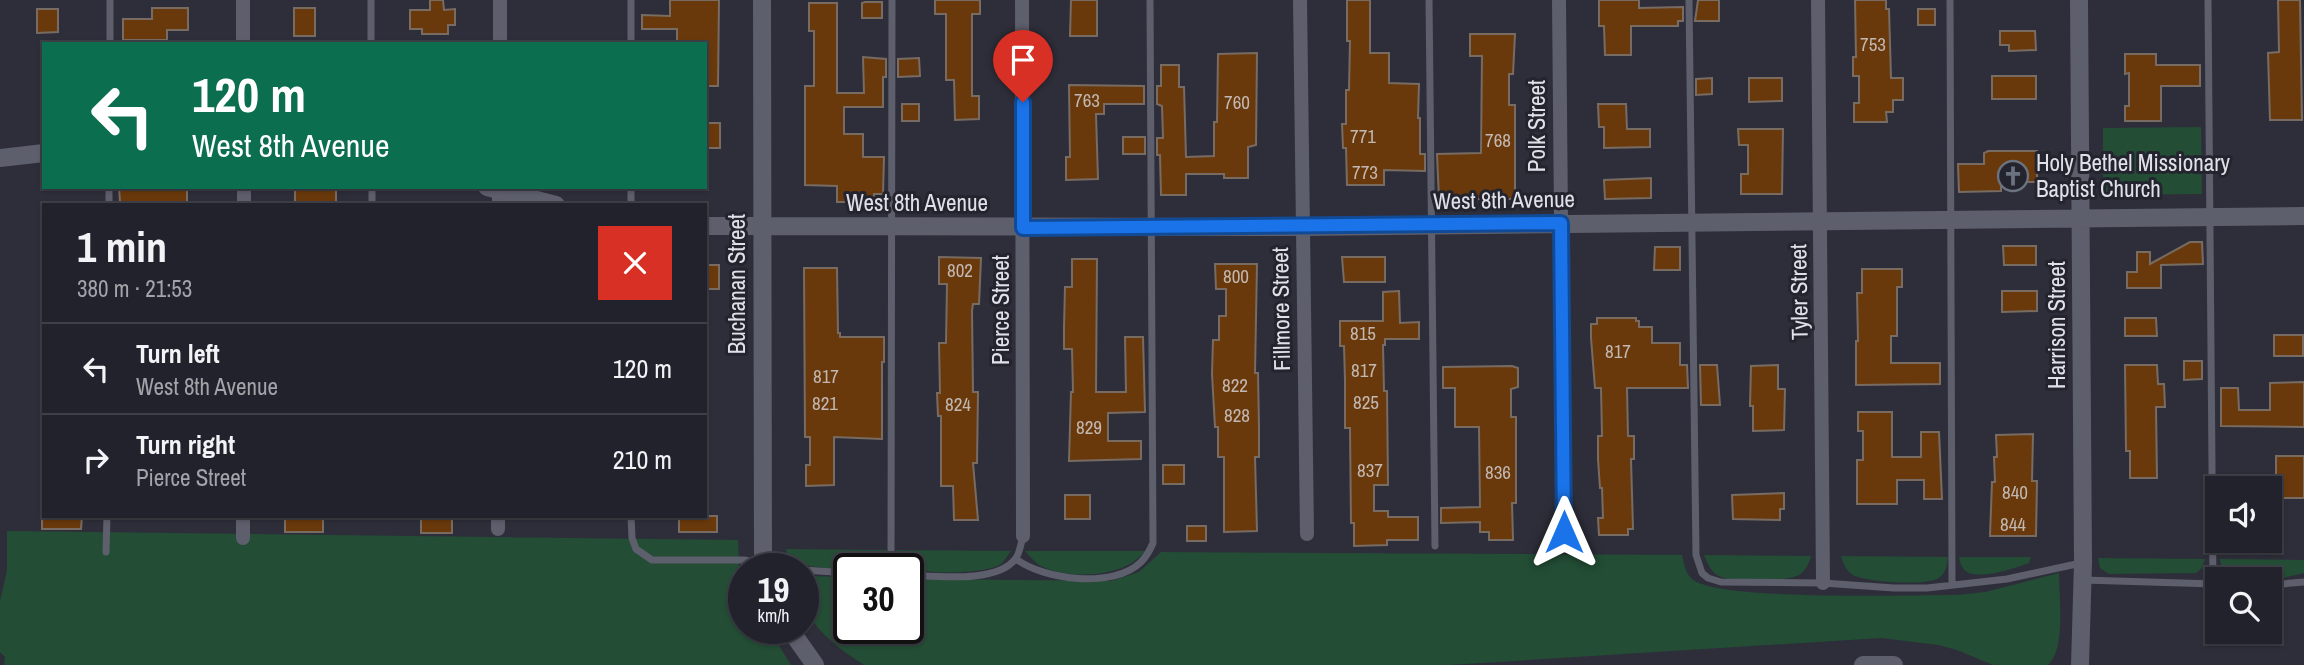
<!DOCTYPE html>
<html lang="en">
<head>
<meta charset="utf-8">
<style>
  body { margin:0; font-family:"Archivo Narrow",sans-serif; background:#2a2a34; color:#f1f3f6; height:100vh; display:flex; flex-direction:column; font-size:26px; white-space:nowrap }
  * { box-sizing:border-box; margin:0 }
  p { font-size:23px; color:#a2a4a9 }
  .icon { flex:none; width:38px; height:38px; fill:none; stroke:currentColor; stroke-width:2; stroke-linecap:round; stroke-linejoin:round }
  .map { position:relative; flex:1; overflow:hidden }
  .sheet { position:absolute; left:42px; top:203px; width:665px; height:315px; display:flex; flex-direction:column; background:#22222c; border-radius:0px; box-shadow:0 2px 5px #0004,0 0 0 2px #3f3f48 }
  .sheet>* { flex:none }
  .hud { position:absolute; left:42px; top:42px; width:665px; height:147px; border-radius:0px; box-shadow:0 2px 5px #0004,0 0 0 2px #3f3f48; background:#0b6e4f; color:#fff; overflow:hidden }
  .fabs { position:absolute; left:2205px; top:476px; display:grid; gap:14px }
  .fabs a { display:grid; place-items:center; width:77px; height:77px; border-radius:0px; background:#22222c; box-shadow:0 2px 5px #0004,0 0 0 2px #3f3f48; font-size:35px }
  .speed { position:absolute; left:728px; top:553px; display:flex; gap:14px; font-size:35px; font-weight:700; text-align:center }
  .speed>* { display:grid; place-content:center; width:91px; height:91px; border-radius:50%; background:#22222c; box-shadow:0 2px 5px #0004,0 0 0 2px #3f3f48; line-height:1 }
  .speed small { font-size:18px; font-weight:400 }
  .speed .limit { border:4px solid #111; border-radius:10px; background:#fff; color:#111 }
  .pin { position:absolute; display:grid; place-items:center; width:60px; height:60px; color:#fff; margin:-72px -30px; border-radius:50% 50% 50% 0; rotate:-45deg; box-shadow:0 0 7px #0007 }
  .pin .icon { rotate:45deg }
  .me { position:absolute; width:77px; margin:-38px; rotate:0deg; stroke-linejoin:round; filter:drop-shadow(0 0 5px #0008) }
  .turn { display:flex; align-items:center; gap:24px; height:147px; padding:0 35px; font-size:32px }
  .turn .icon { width:91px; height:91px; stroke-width:2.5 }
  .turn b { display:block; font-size:49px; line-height:60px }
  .round { display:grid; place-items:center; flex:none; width:74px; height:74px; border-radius:0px; background:#2a2a34 }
  .head { display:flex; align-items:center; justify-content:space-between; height:119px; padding:0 35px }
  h1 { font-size:42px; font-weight:700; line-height:52px }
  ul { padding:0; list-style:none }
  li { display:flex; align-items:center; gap:21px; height:91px; padding:0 35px; border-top:2px solid #3f3f48 }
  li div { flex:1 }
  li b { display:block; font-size:26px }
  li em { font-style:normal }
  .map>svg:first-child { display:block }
</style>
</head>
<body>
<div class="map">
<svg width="2304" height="665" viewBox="0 0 2304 665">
  <rect width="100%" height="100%" fill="#2e2e3a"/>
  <path fill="#234d35" d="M2201,127L2202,194L2103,195V128Z
    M7,531L738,540L739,570L744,587V628H768L791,665H4L5,657L0,652V601L7,570Z
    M786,549L887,550C884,555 882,560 877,563C859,576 809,566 788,562Z
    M896,550L1011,551C1008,555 1005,560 1001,564C987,574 924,575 909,567C902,563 899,556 896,550Z
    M1025,551H1146C1140,556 1135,562 1128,565C1105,577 1064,578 1041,566C1035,563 1030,556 1025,551Z
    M1161,552L1682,555C1684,563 1685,574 1693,580C1723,601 1911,595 1957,595L1985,592L2059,573C2059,597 2066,648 2048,665H1993L1957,650L1938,645L1881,638L1449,665H864C841,650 809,628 803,599C802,592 803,583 803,576L849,577V628H908V579L1111,581L1139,572Z
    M1704,555L1811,556C1809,563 1806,571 1799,575C1786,582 1735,582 1721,577C1711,573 1708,564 1704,555Z
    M1841,556L1948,557C1947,564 1946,573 1940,577C1929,587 1866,582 1853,575C1846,571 1843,563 1841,556Z
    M1959,557H2031L2029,563C2016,568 1980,580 1967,572C1962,569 1960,563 1959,557Z
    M2098,558L2205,559L2202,568L2196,573L2109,574L2100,568Z
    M2220,559L2304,560V573L2278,579L2227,578L2223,573Z"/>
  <path fill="#69390b" stroke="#786b62" stroke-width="2" d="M430,0H443L444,10L455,9V25H448V34H422V29H410V10H430Z
    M670,0H719L718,86H705V44H677V29H642V15L670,16Z
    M935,0H980V14H972V96H979V119L955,120L954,80H946V14H935Z
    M1071,0H1097V36H1070Z
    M1347,0H1370V53H1389V83L1419,84L1418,118H1420V154H1425V171L1384,170V185H1347L1346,148H1343L1342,124H1346V90H1349L1350,41H1347Z
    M1599,0H1639V8L1683,7V21H1678V26H1631V55H1605L1604,26H1599Z
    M1698,0H1719V21H1695Z
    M1855,0H1886V9H1889L1891,78H1903V100H1893V112H1886L1887,122H1854V103H1859V76H1853V57H1856Z
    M2278,0H2300L2302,120H2270L2268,53L2279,52Z
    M865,2H882V18H862V3Z
    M809,3H837V93H864L863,57L886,59V77H883V107H844V134H863V157H884L883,194H874V202H837V186L805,185V86H814V31H809Z
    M152,8H188V30H167V40H123V19H152Z
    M294,8H315V36H294Z
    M37,9H58V32L37,33Z
    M1918,9H1935V25H1918Z
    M2000,31H2035L2036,50L2009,51V45H2000Z
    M1470,34H1515L1513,74H1509V105H1515V199H1439L1437,154L1481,153L1482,56H1470Z
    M1257,53L1256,145L1248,147V178H1224V174H1186V195H1161L1160,155H1157V138H1163L1162,106L1157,104V86H1161V65H1179V87H1184L1186,157L1214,156V122H1217L1218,54Z
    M2125,54H2156V65H2200V86H2161V121H2125V106H2129V73L2125,74Z
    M919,58L920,76L898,77V59Z
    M1992,76H2036V99H1992Z
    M1712,78V94L1696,95V79Z
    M1749,78H1782V101L1749,102Z
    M1069,85L1144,86V104H1104V114H1096L1098,179L1066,180V157H1070Z
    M902,104H919V121H902Z
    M1598,104H1626L1627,129H1650V147L1604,148V127H1599Z
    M705,123H720V148H705Z
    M1738,129H1783L1782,194H1741V174H1748V145H1739Z
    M1123,137H1145V154H1123Z
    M1988,151H2037V182H2001V191L1959,192L1958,164H1984V153Z
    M1651,178V198L1605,199L1604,180Z
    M119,187H187V205H162V203L154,202H120Z
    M336,189V205H295V190Z
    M2190,242H2202L2203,264L2161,265V288H2127V272H2137V252H2150V264Z
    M2003,246H2036V265H2004Z
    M1655,247H1680V270H1654Z
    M939,257L981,258L979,304H973L972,311L973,392H978L977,463H973L978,520H954L953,486H941V416H938L937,393H940L939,343H946L947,284H939Z
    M1342,257H1385V282H1344Z
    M1072,259H1097L1096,392H1126L1125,337H1143L1145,412L1108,413V441H1141V459L1069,461L1071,392H1073L1072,349H1064V327L1065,287H1072Z
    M1215,264H1257L1255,373H1258L1259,427V457H1255L1257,531L1224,532V457H1218V427H1215L1212,374L1213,340H1219V316H1226V289H1216Z
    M705,265H719V289H705Z
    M804,268H837L838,333H840V337H884V362H882V439L834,437V485L806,486V465H810V437H805Z
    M1862,269H1902V287H1897V336H1891V363H1940V384L1856,385V341H1858L1857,293H1862Z
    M1399,291L1400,323L1419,322V339H1385V345H1383L1384,391H1387L1388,485H1374V511H1388V517H1418V540H1387V545L1354,546V523H1351L1350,428H1345V380L1344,346H1340V321H1383V292Z
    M2002,291H2037V311L2002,312Z
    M1597,318H1636V321H1639V327H1652V343H1680V365H1687L1688,388H1627L1628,436H1634V459H1631L1633,529H1628V535H1599L1598,518H1603L1602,488H1600L1598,459V436H1602L1601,388H1595L1591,338V324H1597Z
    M2125,318H2156L2157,336H2125Z
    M2274,335H2303V356H2274Z
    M2184,361H2202V379L2184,380Z
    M1700,365H1717L1720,405H1701Z
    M1778,365V389H1785L1784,430L1753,431V406H1750L1751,366Z
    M2125,365H2157L2158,384H2164L2165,407H2156L2157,478H2130V451H2126Z
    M1512,366L1518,368V387L1511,389V417H1516V503H1512L1513,540H1489V532H1480V522L1441,523V508L1480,507L1479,427H1455V388H1443V367Z
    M2304,382V427L2221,426V388H2238L2239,410H2270V383Z
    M1858,412H1892V457H1921V432H1939L1942,499H1924V480H1897V504H1857V460H1863V431H1858Z
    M2033,434L2032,481H2037L2036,536H1990L1992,482H1995L1994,457H1997L1996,435Z
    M2276,456H2304V498H2270V478H2276Z
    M1163,465H1184V484H1163Z
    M1784,493V509H1780V520L1733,519L1732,495Z
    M1065,495H1090V519H1065Z
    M42,516H82L81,529H42Z
    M285,516H323V532H285Z
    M421,516H452V533H421Z
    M679,516H717V532H679Z
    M1187,526H1206V541H1187Z"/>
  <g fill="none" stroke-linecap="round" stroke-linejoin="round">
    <path stroke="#5e5f6c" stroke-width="7" d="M371,0V44
      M1429,0L1435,546
      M1689,0L1696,555L1702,573L1708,578L1721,582L1823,583L1894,588H1927L2007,579L2081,563
      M1950,0L1952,585
      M2208,0L2213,584
      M110,44V0
      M631,44V0
      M372,187V205
      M109,205V187
      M631,205V187
      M631,516L632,538L636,549L652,560H744L793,569
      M106,552L107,516
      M1016,559C1044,580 1114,589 1141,562C1147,556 1150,550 1153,543L1150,0
      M891,569L892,0
      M803,570L849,573
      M908,575C936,576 998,584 1016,558C1020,552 1021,543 1023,536
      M2083,580L2215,584
      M2270,585L2304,582"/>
    <path stroke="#5e5f6c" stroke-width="14" d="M243,0V44
      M1022,0L1023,536
      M1300,0L1307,534
      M1559,0L1564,546
      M1818,0L1823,583
      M500,44V0
      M244,205V187
      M499,205V187
      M243,516V538
      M498,529V516"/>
    <path stroke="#5e5f6c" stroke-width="18" d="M762,0L763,569
      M2079,0L2083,562L2080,665
      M0,158L44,153
      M487,187L556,205
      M705,226L1302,227L2304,216
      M789,628L815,665
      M1863,665H1894"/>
  </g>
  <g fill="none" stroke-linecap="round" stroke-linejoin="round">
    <g stroke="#114b97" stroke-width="18">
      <path id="route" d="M1023,102V228L1561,223L1564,532"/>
    </g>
    <use href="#route" stroke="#1a73e8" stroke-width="12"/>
  </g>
  <defs>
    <g id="church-ring" transform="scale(1.575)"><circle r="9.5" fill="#24242f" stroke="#6b7280" stroke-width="1.5"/><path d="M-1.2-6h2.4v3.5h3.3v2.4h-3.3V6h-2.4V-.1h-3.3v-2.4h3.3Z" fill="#6b7280"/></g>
  </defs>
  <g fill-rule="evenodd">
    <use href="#church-ring" x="2013" y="176"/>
  </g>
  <g text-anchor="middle" stroke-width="6" stroke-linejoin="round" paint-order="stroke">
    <g font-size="19" fill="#c2b7b1">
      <text x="1873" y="51">753</text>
      <text x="1087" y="107">763</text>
      <text x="1237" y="109">760</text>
      <text x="1363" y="143">771</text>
      <text x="1498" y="147">768</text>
      <text x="1365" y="179">773</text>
      <text x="960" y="277">802</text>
      <text x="1236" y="283">800</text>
      <text x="1363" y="340">815</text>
      <text x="1618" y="358">817</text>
      <text x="1364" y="377">817</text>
      <text x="826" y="383">817</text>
      <text x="1235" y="392">822</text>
      <text x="1366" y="409">825</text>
      <text x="825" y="410">821</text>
      <text x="958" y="411">824</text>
      <text x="1237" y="422">828</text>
      <text x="1089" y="434">829</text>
      <text x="1370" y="477">837</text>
      <text x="1498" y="479">836</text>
      <text x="2015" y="499">840</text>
      <text x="2013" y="531">844</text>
    </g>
    <g font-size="23" fill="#e0e1e8" stroke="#24242f">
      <text transform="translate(1537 126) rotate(-90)" y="8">Polk Street</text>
      <text transform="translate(1504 200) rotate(-1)" y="8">West 8th Avenue</text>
      <text x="917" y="211">West 8th Avenue</text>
      <text transform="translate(737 284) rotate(-90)" y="8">Buchanan Street</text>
      <text transform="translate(1799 292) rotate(-91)" y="8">Tyler Street</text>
      <text transform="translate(1281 309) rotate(-91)" y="8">Fillmore Street</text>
      <text transform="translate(1001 310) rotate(-90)" y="8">Pierce Street</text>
      <text transform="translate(2057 325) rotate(-90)" y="8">Harrison Street</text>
    </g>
    <g font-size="23" fill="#e0e1e8" stroke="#24242f" text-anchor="start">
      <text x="2036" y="171">Holy Bethel Missionary<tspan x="2036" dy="26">Baptist Church</tspan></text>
    </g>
  </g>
</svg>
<div class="fabs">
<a><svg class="icon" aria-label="sound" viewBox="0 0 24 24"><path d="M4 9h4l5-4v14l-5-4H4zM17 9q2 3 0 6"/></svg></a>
<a><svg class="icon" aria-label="search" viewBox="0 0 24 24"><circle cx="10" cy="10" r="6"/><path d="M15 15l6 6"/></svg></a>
</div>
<div class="speed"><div>19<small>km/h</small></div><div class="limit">30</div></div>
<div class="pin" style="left:1023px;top:102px;background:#d93025"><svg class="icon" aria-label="arrive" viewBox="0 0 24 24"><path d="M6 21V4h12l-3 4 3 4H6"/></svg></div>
<svg class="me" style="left:1564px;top:532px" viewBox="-20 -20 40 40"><path d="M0-17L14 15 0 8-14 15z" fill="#1a73e8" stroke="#fff" stroke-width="4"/></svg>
<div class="hud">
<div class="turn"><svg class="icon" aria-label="left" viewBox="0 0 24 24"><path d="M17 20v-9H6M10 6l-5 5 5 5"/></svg><div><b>120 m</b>West 8th Avenue</div></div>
</div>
<section class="sheet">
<div class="head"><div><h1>1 min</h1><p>380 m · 21:53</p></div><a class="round" style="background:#d93025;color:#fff"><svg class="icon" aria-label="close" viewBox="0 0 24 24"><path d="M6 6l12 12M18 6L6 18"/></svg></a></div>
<ul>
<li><svg class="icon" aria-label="left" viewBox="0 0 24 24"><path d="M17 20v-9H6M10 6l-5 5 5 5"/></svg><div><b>Turn left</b><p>West 8th Avenue</p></div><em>120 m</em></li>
<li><svg class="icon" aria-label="right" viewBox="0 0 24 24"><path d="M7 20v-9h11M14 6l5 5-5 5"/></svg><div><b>Turn right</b><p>Pierce Street</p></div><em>210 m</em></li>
</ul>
</section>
</div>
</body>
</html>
